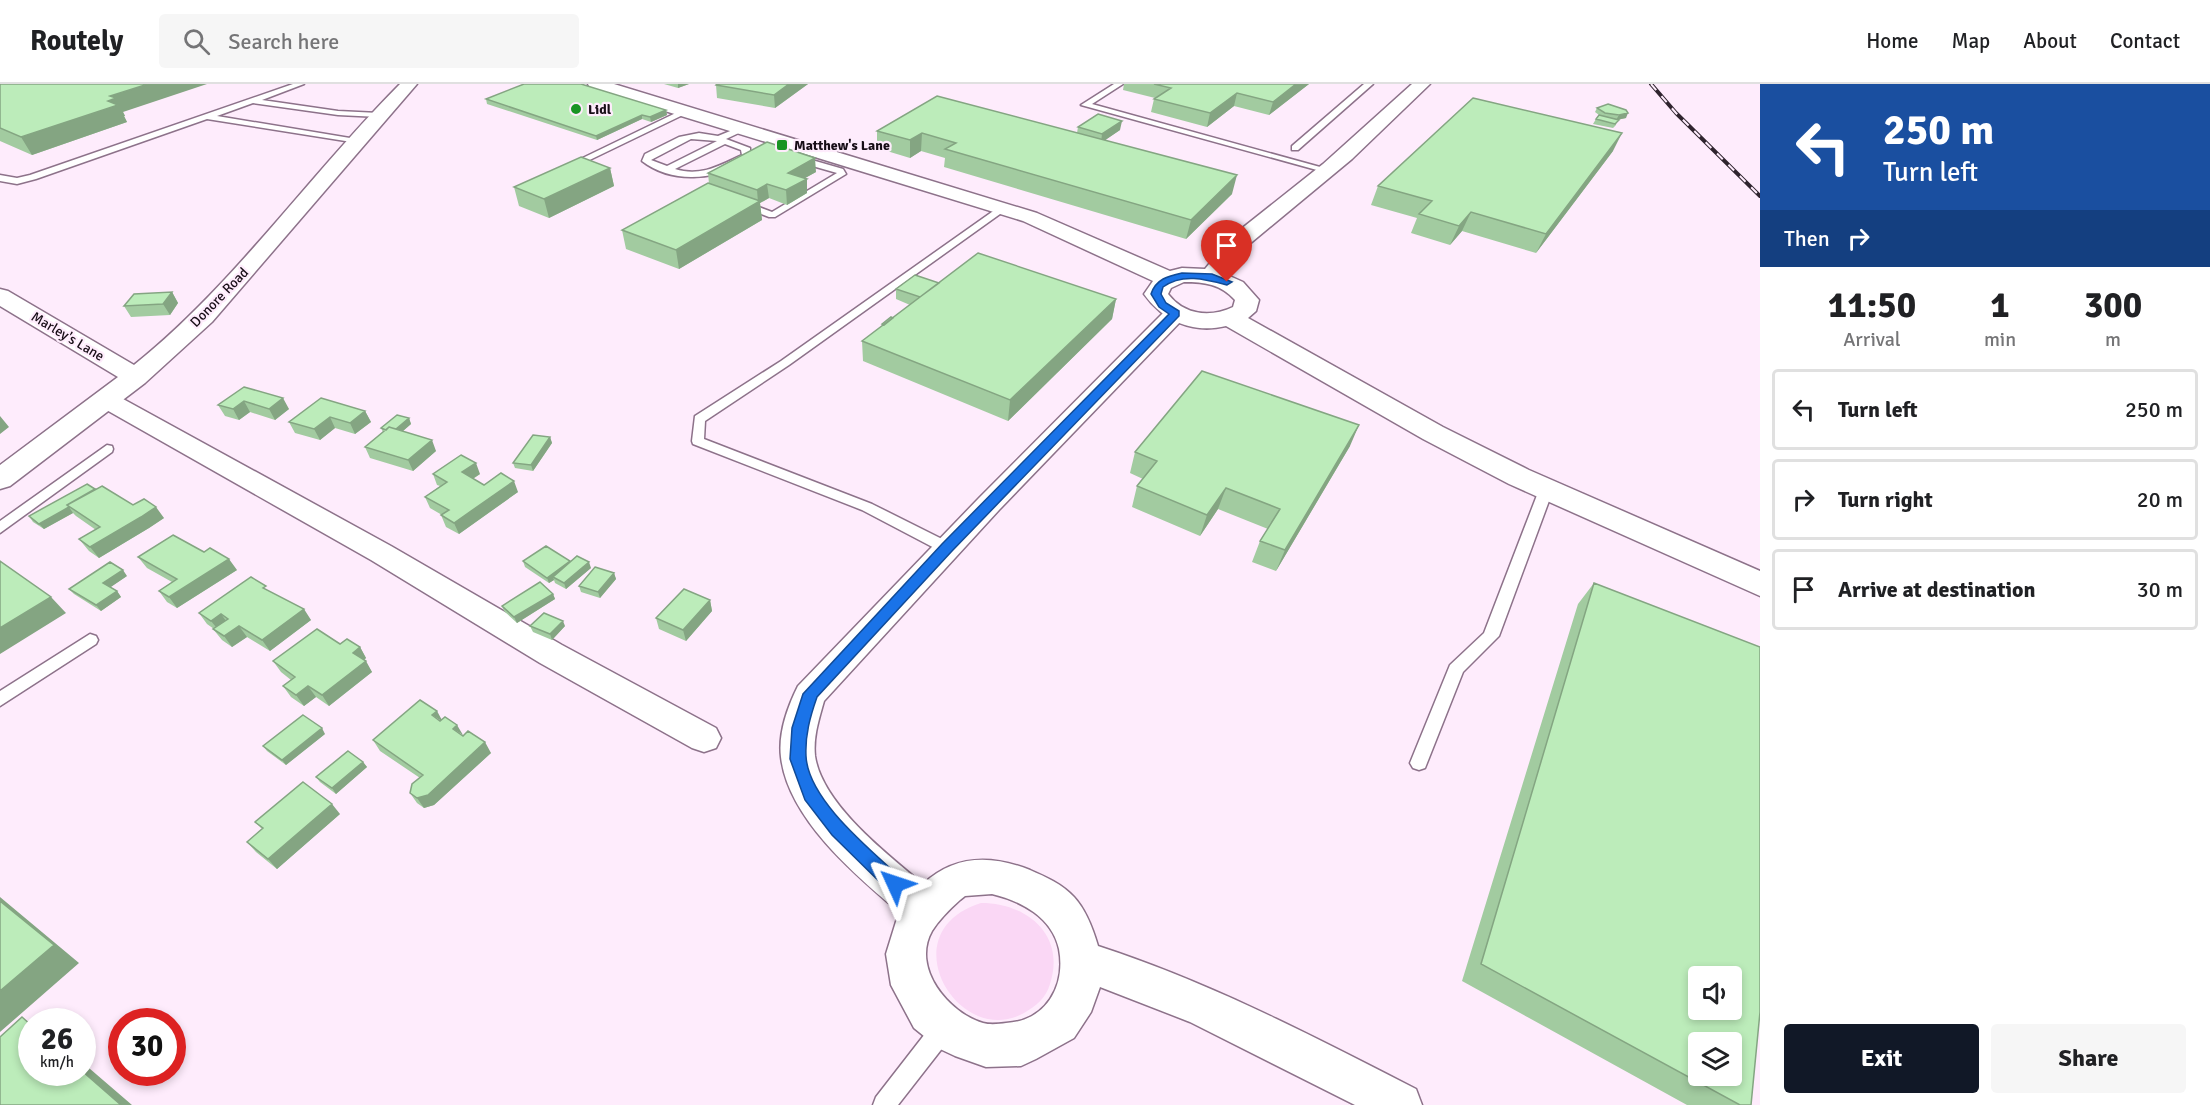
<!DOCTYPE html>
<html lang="en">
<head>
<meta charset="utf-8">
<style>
  body { margin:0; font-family:Signika,sans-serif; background:#f6f6f6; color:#202124; height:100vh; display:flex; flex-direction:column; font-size:22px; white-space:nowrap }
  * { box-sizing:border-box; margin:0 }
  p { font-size:20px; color:#757577 }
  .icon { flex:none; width:33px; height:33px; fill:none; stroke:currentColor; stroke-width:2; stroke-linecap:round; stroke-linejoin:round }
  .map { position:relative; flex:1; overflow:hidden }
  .sheet { display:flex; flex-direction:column; background:#fff; width:450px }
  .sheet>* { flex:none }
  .banner { background:#1a4fa0; color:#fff; overflow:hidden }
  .fabs { position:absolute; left:1688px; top:882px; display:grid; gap:12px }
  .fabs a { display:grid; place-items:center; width:54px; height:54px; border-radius:6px; background:#fff; box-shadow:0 3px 9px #0003; font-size:30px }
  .speed { position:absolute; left:18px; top:924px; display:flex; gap:12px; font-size:30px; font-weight:700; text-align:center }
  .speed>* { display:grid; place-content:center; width:78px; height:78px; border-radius:50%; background:#fff; box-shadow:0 3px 9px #0003; line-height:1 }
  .speed small { font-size:15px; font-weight:400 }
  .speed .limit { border:9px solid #d22; background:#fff; color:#111 }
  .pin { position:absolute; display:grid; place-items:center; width:51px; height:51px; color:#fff; margin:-62px -26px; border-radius:50% 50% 50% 0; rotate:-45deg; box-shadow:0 0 6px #0007 }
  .pin .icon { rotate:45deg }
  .me { position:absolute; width:66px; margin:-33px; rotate:312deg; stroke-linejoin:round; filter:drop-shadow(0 0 4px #0008) }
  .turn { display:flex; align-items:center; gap:21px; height:126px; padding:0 24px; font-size:27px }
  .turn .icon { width:78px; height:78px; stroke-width:2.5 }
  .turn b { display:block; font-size:42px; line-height:51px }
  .then { display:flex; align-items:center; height:57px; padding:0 24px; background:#0003; gap:12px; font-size:22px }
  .eta { display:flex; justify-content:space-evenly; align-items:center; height:102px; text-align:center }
  .eta b { font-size:36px; font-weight:700; line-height:42px }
  .button { display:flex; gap:12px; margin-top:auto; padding:12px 24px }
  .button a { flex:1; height:69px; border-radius:6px; background:#111827; color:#fff; font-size:24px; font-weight:700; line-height:69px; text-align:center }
  .button a+a { background:#f6f6f6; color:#202124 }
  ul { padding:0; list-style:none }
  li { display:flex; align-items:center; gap:18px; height:81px; margin:0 12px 9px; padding:0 12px; border:3px solid #e0e0e0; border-radius:6px }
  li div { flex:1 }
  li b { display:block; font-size:22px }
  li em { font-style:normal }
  header { display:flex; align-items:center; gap:36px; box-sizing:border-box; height:84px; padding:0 30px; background:#fff; border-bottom:2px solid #e0e0e0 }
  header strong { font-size:28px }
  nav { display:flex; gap:33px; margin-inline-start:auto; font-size:21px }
  .search { width:420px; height:54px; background:#f6f6f6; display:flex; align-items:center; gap:15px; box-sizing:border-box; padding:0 21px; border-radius:6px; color:#757577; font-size:22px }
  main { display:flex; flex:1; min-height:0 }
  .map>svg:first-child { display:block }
</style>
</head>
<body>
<header>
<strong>Routely</strong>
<div class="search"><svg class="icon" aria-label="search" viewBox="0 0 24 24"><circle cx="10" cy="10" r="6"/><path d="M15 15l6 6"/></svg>Search here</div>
<nav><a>Home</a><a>Map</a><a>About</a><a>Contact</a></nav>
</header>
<main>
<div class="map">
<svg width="1760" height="1021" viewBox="0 0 1760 1021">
  <rect width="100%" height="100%" fill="#feecfc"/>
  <path fill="#fad7f5" d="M981,819C1027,819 1066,851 1050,900C1046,914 1036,922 1024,929C959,966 888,848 981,819Z"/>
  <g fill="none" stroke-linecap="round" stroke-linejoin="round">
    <g stroke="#8d728a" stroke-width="3">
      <path id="lane" d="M293,0H304L262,16L338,27L379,29L383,31L379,33L338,31L253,19L217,32L362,56L358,59L207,35L36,95L17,100L0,97V91L17,94L30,91Z
        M1114,0H1123L1092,20L1331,86L1324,88L1081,21Z
        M1364,0H1373L1298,66H1292V62Z
        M682,26L689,28L571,85L564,83Z
        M740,43L744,45L743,47L726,55L750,64V72C721,97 673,101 642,77L645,70L679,53L699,49L718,52ZM691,55L717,57L667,82L651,76ZM725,60L741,66L742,71C719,82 700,93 675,85Z
        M798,72L843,85L846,90L775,133H769L740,122V118L743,117L772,128L837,89L795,77L794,75Z
        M999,123L1007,125L789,281L705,337L704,355L872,420L952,460L954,464L952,468H942L862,426L693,360L692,357L695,332L781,277Z
        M107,361L112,362L113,365L112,368L0,449V437Z
        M1546,402L1553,406L1499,552L1463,588L1425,684L1419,686L1413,684L1410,679L1450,581L1484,549L1539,406Z
        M90,550L96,552L98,556L96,560L0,622V607Z
        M943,934L951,937L954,945L951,953L898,1021H873L876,1013L935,937Z"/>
    </g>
    <g stroke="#8d728a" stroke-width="3">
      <path id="street" d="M1175,223L1183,225L1186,230L1183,235L999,426L824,617C819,635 813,653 815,672C822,720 887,770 923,800C955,770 992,771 1030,786C1046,793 1062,800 1074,813C1086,826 1093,845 1098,862C1209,898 1313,952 1416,1005L1422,1021H1355L1190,938L1100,903L1091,928L1074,954L1036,975L1021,982L986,983L955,972L940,965L914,944L891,901L886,870L899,828C854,790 788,734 781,673C778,649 788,622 798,602L979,414L1167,225ZM992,810C1021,817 1052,833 1059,865C1066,902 1046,937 1006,939C999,940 990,941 983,939C949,929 911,884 932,847C939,836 950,825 960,816L965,812Z
        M105,308L114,310L391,462L562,561L716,644L721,654L716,664L704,668L692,664L540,579L371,476L96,320L93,315L96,310Z"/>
    </g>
    <g stroke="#8d728a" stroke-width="3">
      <path id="secondary" d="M400,0H417L212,238L145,299L10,402L0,405V381L118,293L0,222V205L8,207L134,281C235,200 308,92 400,0Z
        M588,0H614L1037,129L1170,187L1182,184L1205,185L1231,153L1323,80L1412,0H1430L1352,75L1247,162L1225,190L1243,198L1259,216L1256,227L1248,234L1443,343L1529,386L1760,487V512L1509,400L1423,355L1226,242C1193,250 1163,237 1144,210L1153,197L1023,137L590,4ZM1184,198C1204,198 1221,200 1235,216L1233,223C1210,234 1184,231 1168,210L1171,204Z"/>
    </g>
    <use href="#lane" fill="#fff" fill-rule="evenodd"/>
    <use href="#street" fill="#fff" fill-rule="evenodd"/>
    <use href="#secondary" fill="#fff" fill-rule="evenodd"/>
    <g stroke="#2f242e" stroke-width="4">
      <path id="rail" d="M1651,0L1676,29L1760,112"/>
    </g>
    <use href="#rail" stroke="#feecfc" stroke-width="2" stroke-dasharray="8" stroke-linecap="butt"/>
  </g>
  <path fill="#a2cba0" d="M0,0L123,28L125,32H124L127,38L32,71L0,57Z
    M664,0H689L678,4Z
    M717,0H808L775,24L717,14L716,1Z
    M1124,0H1309L1269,31L1234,22L1207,43L1151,28L1154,15L1155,14L1123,6Z
    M486,15L666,26L667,31L651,38L642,35L597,56L487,20Z
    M1597,24L1626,34L1617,36L1616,41L1613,44L1593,40L1596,35L1599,31L1595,28Z
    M1078,43L1120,46L1105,56L1232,110L1186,155L944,83L945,74L921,67L910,74L877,64V47L1077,49Z
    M1613,67L1536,169L1462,147L1450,161L1411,149L1417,134L1371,121L1378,102Z
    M610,84L614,102L549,134L519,122L514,103Z
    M816,88L805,94L807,109L787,121L769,114L760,119L762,136L679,185L626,165L622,146L709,100L708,89Z
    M939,199L1116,215L1112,235L1008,337L863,277L862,257L882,242V240L893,234L910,221L896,215V205Z
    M172,208L178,219L170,231L131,233L124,222Z
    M244,303L289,325L275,336L250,328L239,336L225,332L218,321Z
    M365,327L371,338L355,350L335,344L320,356L295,349L289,338Z
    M409,334L411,340L403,347L436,367L413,387L370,374L365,363L383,348L381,344Z
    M550,353L552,359L533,387L515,384L513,379Z
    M1350,362L1276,487L1252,478L1260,457L1268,445L1218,425L1200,452L1132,423L1137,402L1143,395L1130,389L1135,368Z
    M433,390H480L473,395L484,401L518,408L459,450L446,443L441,431H442L430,424L425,413L440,402L437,401Z
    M95,405L133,421L164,434L149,444L99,474L89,467L79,455L96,446L76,432L73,429L44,445L33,438L29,432Z
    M138,473L237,486L177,524L167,518L159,507L172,498L147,484Z
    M523,477L570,479L591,484L566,505L555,499L554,496L549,499L525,483Z
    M614,489L616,495L600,514L581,508L579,502Z
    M127,492L110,503L117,507L121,513L101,527L74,510L69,505Z
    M1594,499L1751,1021H1687L1462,897L1578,520Z
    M270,508L311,536L270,567L247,553L232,563L222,556L213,545H214L207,540L199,529Z
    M553,510L555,515L517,539L504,527L502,522Z
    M710,516L712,527L686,557L659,545L656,534Z
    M530,542H565L552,556L533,548Z
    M340,560L360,563L366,574L364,576L372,588L329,622L316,613L304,622L291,613L283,602L291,596L281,588L273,577Z
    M441,636L463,652L491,669L434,721L424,724L417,719L410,709L420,694L380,667L373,656Z
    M325,650L286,681L267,667L263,662Z
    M363,678L367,683L336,710L320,698L316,693Z
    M340,730L277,785L256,768L247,758L262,745L255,738Z"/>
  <path fill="#84a582" d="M148,0H207L123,28L125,32H124L127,38L32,71L21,53L108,17L110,12Z
    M678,0H689L678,4Z
    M789,0H808L775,24L774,11Z
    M1296,0H1309L1269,31L1273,18Z
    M1237,9L1234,22L1207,43L1210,29Z
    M666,26L667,31L651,38L650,33Z
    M1628,29L1626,34L1616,36L1619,31Z
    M642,31V35L597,56L596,52Z
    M1122,37L1120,46L1101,59L1102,50Z
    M922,49L921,67L910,74V56Z
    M1622,49L1613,67L1536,169L1546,150Z
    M815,74L816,88L789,103L788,89Z
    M610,84L614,102L549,134L544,115Z
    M1237,91L1232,110L1186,155L1191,136Z
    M807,95V109L787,121L786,106Z
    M767,100L769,114L760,119L762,136L679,185L676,166L758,118L757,106Z
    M1471,128L1462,147L1450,161L1459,142Z
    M172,208L178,219L170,231L163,220Z
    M1116,215L1112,235L1008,337L1010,316Z
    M283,314L289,325L275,336L269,325Z
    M244,317L250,328L239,336L233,325Z
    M365,327L371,338L355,350L350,339Z
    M0,332L9,343L0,350Z
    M330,333L335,344L320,356L314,345Z
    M409,334L411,340L396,353L393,347Z
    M1359,341L1350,362L1276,487L1285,466Z
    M550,353L552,359L533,387L531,381Z
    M432,356L436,367L413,387L408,376Z
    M476,379L480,390L466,399L462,388Z
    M514,397L518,408L459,450L454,439Z
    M1226,404L1218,425L1200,452L1207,431Z
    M69,423L73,429L44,445L39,440Z
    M156,423L164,434L149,444L99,474L90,463Z
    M229,475L237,486L177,524L169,513Z
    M570,477L571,483L553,493L554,496L549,499L547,494Z
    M589,478L591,484L566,505L564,499Z
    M123,486L127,492L108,505L103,499Z
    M614,489L616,495L600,514L598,508Z
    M117,507L121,513L101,527L96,521Z
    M553,510L555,515L517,539L514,533Z
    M51,513L66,529L0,570V544Z
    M710,516L712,527L686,557L683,546Z
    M304,525L311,536L270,567L262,556Z
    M221,530L229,541L220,548L211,537Z
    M563,537L565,542L552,556L550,550Z
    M239,542L247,553L232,563L224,552Z
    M360,563L366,574L360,579L353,569Z
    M366,577L372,588L329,622L322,611Z
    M308,602L316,613L304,622L296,611Z
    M437,627L443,638L432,631Z
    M457,641L463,651L453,645Z
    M322,644L325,650L286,681L282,676Z
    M485,658L491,669L434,721L424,724L417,714Z
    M363,678L367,683L336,710L332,704Z
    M332,720L340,730L277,785L268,775Z
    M0,813L79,879L0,948Z
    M82,978L132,1021H121L82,987Z"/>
  <path fill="#bcecba" stroke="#84a582" stroke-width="1.5" fill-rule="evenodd" d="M0,0H148L110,12L116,14L108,17L118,21L21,53L0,44Z
    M524,0H581L666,26L650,33L642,31L596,52L486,15Z
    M717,0H789L774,11L716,1Z
    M1154,0H1296L1273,18L1237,9L1210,29L1154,15L1171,4Z
    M937,12L1237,91L1191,136L945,65L956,59L922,49L910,56L877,47Z
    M1473,14L1622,49L1546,150L1471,128L1459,142L1419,130L1432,117L1378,102Z
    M1608,20L1626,26L1628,29L1619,31L1605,29L1597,24Z
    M1098,30L1122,37L1102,50L1078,43Z
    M1599,31L1619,36L1615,40L1596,35Z
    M767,58L815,74L788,89L807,95L786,106L767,100L757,106L708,89Z
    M581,73L610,84L544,115L514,103Z
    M708,99L760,117L676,166L622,146Z
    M978,169L1116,215L1010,316L862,257Z
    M915,191L939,199L920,213L896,205Z
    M172,208L163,220L124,222L134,210Z
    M891,233L893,234L884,241L882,240Z
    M1202,287L1359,341L1285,466L1260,457L1280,425L1226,404L1207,431L1137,402L1157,377L1135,368Z
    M244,303L283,314L269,325L244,317L233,325L218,321Z
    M321,314L365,327L350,339L330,333L314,345L289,338Z
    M397,331L409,334L396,345L389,343L386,346L381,344Z
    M389,343L432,356L408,376L365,363Z
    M533,351L550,353L531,381L513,379Z
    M461,371L476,379L462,388L484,401L501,389L514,397L454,439L441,431L449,426L425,413L447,398L433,390Z
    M87,400L95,405L67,421L69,423L39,440L29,432Z
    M102,402L133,421L144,415L156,423L141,433L90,463L79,455L100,443L67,421Z
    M173,451L204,468L210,464L229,475L169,513L159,507L177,495L138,473Z
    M546,462L570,477L547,494L523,477Z
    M577,472L589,478L564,499L553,493Z
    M0,477L51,513L0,544Z
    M110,478L123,486L103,499L117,507L96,521L69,505Z
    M595,483L614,489L598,508L579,502Z
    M251,493L266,502L263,504L304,525L262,556L239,542L224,552L213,545L228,535L221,530L211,537L199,529Z
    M540,498L553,510L514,533L502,522Z
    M1594,499L1760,563V928L1751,1021H1740L1481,880ZM1698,892H1731V926H1698ZM1698,958H1731V992H1698Z
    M684,505L710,516L683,546L656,534Z
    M544,529L563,537L550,550L530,542Z
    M317,545L340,560L347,555L360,563L353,569L366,577L322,611L308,602L296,611L283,602L295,593L273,577Z
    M420,616L437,627L432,631L440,637L445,633L457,641L453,645L463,652L468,647L485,658L428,711L417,714L410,709L412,700L423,691L373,656Z
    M303,631L322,644L282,676L263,662Z
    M348,667L363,678L332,704L316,693Z
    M303,698L332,720L268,775L247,758L263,744L255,738Z
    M0,817L54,861L0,907Z
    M22,933L32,942V988H82V987L121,1021H0V953Z"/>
  <path fill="#1a73e8" stroke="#114b97" stroke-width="1.5" d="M1182,189L1212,190L1232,198L1227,201C1205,195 1182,189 1163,203L1161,210L1166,219L1179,227V232L952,467L817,613C810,633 805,651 806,672C808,716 871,766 901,794L903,800L901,806L895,808L888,806L832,751L805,716L790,675L792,644L803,610L942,460L1169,230L1159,223L1151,210C1156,195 1168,192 1182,189Z"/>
  <g fill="#199424" stroke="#feecfc" stroke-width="2">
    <circle cx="576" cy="25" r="6"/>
    <rect x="776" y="55" width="12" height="12" rx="3"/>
  </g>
  <g text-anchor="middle" stroke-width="4.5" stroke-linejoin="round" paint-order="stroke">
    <g font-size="14" font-weight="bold" fill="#170d16" stroke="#feecfc" text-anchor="start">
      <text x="588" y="30">Lidl</text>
      <text x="794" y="66">Matthew's Lane</text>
    </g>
    <g font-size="14" fill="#170d16" stroke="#feecfc">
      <text transform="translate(219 213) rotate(-46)" y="5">Donore Road</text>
      <text transform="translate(68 252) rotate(31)" y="5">Marley's Lane</text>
    </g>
  </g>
</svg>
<div class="fabs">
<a><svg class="icon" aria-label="sound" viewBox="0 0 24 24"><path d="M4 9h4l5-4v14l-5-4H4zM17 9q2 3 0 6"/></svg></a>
<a><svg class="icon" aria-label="layers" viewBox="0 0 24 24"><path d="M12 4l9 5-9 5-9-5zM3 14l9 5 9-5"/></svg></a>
</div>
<div class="speed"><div>26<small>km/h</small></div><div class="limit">30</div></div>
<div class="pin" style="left:1227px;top:198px;background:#d93025"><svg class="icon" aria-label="arrive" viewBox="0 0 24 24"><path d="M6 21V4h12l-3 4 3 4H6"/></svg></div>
<svg class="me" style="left:895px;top:800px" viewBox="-20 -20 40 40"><path d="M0-17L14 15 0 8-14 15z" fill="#1a73e8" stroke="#fff" stroke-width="4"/></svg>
</div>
<section class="sheet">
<div class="banner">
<div class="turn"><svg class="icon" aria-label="left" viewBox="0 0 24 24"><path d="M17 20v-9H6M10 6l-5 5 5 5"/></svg><div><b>250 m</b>Turn left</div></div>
<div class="then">Then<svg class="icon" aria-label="right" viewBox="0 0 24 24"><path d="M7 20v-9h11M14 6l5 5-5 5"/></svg></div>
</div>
<div class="eta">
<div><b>11:50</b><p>Arrival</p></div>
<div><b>1</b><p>min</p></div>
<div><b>300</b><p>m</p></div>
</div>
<ul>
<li><svg class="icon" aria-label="left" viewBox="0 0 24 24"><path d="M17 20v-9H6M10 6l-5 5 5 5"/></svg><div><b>Turn left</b></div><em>250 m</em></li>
<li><svg class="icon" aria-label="right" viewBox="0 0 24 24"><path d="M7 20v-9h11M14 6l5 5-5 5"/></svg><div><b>Turn right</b></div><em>20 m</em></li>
<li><svg class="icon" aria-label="arrive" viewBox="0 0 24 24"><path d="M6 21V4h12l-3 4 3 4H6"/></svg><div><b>Arrive at destination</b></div><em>30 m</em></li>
</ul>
<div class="button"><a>Exit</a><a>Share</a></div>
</section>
</main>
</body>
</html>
